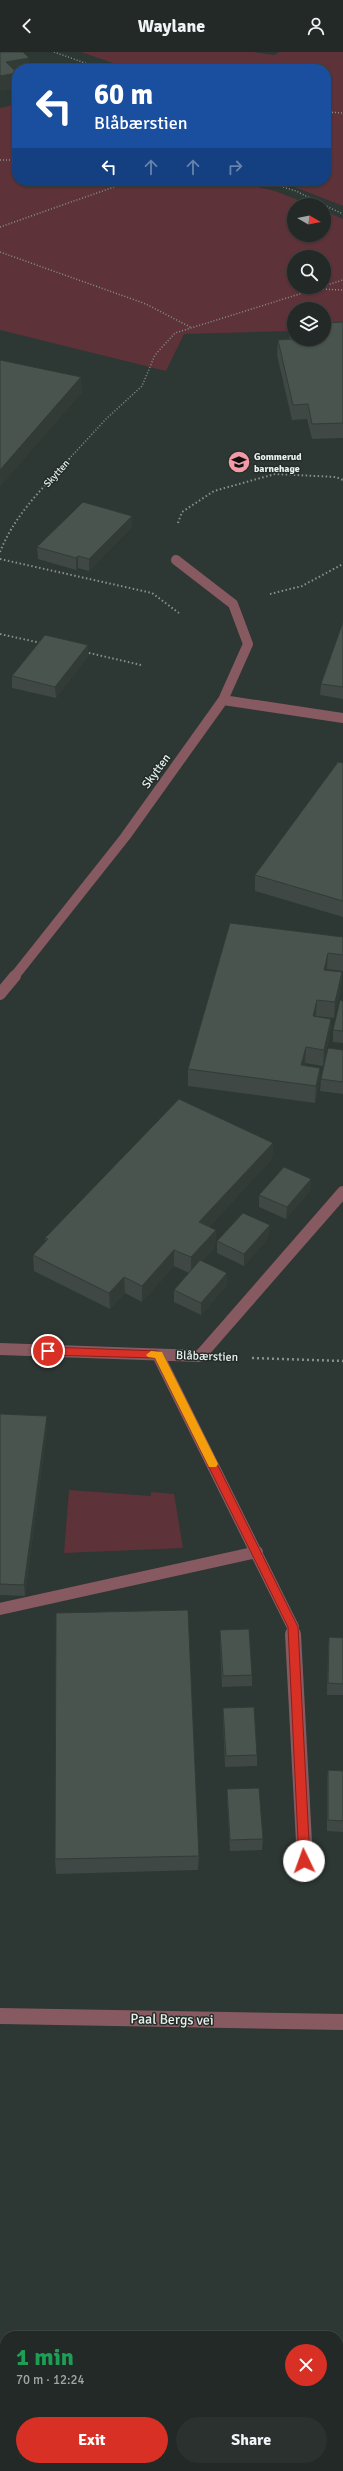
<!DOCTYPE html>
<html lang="en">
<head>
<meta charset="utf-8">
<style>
  body { margin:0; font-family:Signika,sans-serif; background:#2a312e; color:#f1f3f6; height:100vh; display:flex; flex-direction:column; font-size:15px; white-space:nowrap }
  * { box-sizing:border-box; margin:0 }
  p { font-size:13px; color:#a2a6a7 }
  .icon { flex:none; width:22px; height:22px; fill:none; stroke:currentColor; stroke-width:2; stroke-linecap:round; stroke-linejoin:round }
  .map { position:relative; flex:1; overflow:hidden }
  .sheet { position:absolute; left:0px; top:2279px; width:343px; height:140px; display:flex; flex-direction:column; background:#222926; border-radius:16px 16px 0 0; box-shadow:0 1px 3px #0004,0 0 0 1px #3f4543 }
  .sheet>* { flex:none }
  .top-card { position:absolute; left:12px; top:12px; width:319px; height:122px; border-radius:16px; box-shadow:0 1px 3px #0004,0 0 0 1px #3f4543; background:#1a4fa0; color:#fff; overflow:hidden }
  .needle { width:26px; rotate:99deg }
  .controls { position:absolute; left:287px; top:146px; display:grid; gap:8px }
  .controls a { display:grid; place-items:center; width:44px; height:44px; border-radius:50%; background:#222926; box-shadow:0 1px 3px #0004,0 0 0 1px #3f4543; font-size:20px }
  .pin { position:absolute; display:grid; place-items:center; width:34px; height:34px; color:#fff; margin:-17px; border:2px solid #fff; border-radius:50%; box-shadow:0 1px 4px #0007 }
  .me { position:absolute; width:44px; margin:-22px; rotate:357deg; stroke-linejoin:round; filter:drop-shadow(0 0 3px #0008) }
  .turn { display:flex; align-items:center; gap:14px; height:84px; padding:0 16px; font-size:18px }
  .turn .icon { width:52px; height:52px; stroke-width:2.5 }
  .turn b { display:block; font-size:28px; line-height:34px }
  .lanes { display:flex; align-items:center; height:38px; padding:0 16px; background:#0003; justify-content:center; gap:20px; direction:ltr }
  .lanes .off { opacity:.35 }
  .round { display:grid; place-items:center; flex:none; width:42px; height:42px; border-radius:21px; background:#2a312e }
  .summary { display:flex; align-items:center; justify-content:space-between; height:68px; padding:0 16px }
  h1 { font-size:24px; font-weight:700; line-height:30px; color:#1e9e55 }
  .action { display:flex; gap:8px; margin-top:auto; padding:8px 16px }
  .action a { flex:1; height:46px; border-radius:24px; background:#d93025; color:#fff; font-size:16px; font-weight:700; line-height:46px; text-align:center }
  .action a+a { background:#2a312e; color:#f1f3f6 }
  header { display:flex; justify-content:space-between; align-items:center; height:52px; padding:0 16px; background:#222926; font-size:18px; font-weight:700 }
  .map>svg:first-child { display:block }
</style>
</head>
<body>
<header><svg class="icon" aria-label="back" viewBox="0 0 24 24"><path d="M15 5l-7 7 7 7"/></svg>Waylane<svg class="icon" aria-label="person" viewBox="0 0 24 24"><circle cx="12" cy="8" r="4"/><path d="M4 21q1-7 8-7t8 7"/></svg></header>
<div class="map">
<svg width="343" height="2419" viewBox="0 0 343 2419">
  <rect width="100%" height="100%" fill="#2d3733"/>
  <path fill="#5d3239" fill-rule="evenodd" d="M81,0H254L274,3L279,0H343V154L279,129H326V17H130Z
    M17,52V129H234L275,139L311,153H294V183H324V159L343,167V278L324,279V257H294V279L184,282L166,319L0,278V56ZM294,205H324V235H294Z
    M69,1438L151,1444V1440L174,1442L183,1496L64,1501Z"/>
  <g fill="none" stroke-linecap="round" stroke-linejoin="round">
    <path stroke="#89918e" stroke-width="1.5" stroke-dasharray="1 2" stroke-linecap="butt" d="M54,0L102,17
      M326,60L343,61
      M326,64L332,62
      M0,108H17
      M263,129L296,139L324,153
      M324,153L343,162
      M0,175L131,129
      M0,200L146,252L192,276
      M324,234L343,228
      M320,237L343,238
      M69,407L106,367L142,334L155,303L175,281L322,235"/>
    <path stroke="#89918e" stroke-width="2" stroke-dasharray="1.5 2.5" stroke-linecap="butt" d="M178,471L182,460L214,439L275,422L336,425L343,428
      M0,500C15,462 43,436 70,406
      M0,507L152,541L179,561
      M270,542L302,534L343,512
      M0,582L41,591
      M85,600L141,613"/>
    <path stroke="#89918e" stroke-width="2.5" stroke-dasharray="2 3" stroke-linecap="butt" d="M252,1306L343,1309"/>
    <path stroke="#89918e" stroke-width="3" stroke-dasharray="2.5 4" stroke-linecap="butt" d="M0,2295L5,2312
      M35,2414L37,2419"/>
    <path stroke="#865a60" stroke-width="10" d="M223,648L343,666
      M14,925L125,785L223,648L248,592L233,552L176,508"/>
    <path stroke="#865a60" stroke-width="12" d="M0,942L15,924
      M0,1297L200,1304L343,1140
      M158,1303L293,1575V1583
      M0,1557L257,1500"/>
    <path stroke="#865a60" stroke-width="16" d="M293,1582L305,1809
      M0,1964L343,1970"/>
  </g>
  <path fill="#3f4844" d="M343,270V386L312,387L307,367L292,368L277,303L278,288L289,287L290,272Z
    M132,475L89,519L78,516L76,518L38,507L37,495Z
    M343,570V647L320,643L321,632Z
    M88,604L56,646L12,636V624Z
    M343,711V865L255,839V823Z
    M343,885V919L327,917V918L342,920L341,937L334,966L316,964V965L331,967L330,983L323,1014L305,1011L304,1014L320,1016L319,1032L315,1051L188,1034V1017Z
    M343,949V991L333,990V978Z
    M343,998V1042L320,1039L321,1027Z
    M273,1091L272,1107L209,1175L216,1178L215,1195L202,1209L227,1233L201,1263L174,1250V1238L189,1221L174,1214L142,1250L125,1241L110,1257L34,1219L33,1203L46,1190L45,1186Z
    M311,1127L310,1139L286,1167L259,1155V1143Z
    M269,1185L244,1214L217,1201V1189Z
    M0,1362L47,1376L25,1544L0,1543Z
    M220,1578L252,1623V1634L222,1635L220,1590Z
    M329,1585L343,1586V1643H327L328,1597Z
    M223,1656L257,1703V1714L225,1715L223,1667Z
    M328,1718L343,1719V1780L327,1779V1729Z
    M227,1737L263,1787L262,1798L230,1799L227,1748Z
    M199,1804L198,1818L56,1822L55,1807Z"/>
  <path fill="#333b37" d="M29,6V17H17V36L0,39V24L6,10Z
    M81,325L82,341L0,435V418Z
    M132,464V475L89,519V507Z
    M78,504V516L76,518V506Z
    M88,593V604L56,646L55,635Z
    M328,901L327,917L323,934L324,918Z
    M342,920L341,937L334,966L335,950Z
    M317,948L316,964L312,981L313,964Z
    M331,967L330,983L323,1014L324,998Z
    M306,995L305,1011L300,1030L301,1013Z
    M320,1016L319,1032L315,1051L316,1034Z
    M273,1091L272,1107L199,1187V1170Z
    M311,1127L310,1139L286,1167L287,1155Z
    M270,1173L269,1185L244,1214V1202Z
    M216,1178L215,1195L191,1222V1205Z
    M174,1198V1214L142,1250V1234Z
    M227,1221V1233L201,1263V1251Z
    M124,1225L125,1241L110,1257L109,1241Z
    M47,1364V1376L25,1544L24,1533Z"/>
  <path fill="#49544f" stroke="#333b37" d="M0,0H23L29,6L6,10L17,21L0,24Z
    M343,270V371L312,372L308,352L293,353L278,288L293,287L290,272H294V287H324V271Z
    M0,308L81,325L0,418Z
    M83,450L132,464L89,507L78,504L76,506L37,495Z
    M343,570V635L321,632Z
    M45,583L88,593L55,635L12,624Z
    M338,710L343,711V849L255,823Z
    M230,871L343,885V903L328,901L324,918L342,920L335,950L317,948L313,964L331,967L324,998L306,995L301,1013L320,1016L316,1034L188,1017Z
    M340,948L343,949V979L333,978Z
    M328,996L343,998V1030L321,1027Z
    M179,1047L273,1091L199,1170L216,1178L191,1205L174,1198L142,1234L124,1225L109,1241L33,1203L48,1187L45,1186Z
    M284,1115L311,1127L287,1155L259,1143Z
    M243,1161L270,1173L244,1202L217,1189Z
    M200,1208L227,1221L201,1251L174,1238Z
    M0,1362L47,1364L24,1533L0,1532Z
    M188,1558L199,1804L55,1807L56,1561Z
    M249,1577L252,1623L223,1624L220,1578Z
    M329,1585L343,1586V1632L328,1631Z
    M254,1655L257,1703L226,1704L223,1656Z
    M328,1718L343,1719V1769L328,1768Z
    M259,1736L263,1787L230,1788L227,1737Z"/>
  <path fill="#d93025" stroke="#8d1f18" d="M48,1295L158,1299L163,1303L298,1575L310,1809L308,1813H301L299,1809L288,1575L155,1306L48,1303L43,1299Z"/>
  <path fill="#f59e0b" d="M151,1299L162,1300L218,1412L216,1415H209L155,1306L148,1305L146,1303Z"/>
  <defs>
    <g id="school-disc" transform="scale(1.15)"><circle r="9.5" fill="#f39aa7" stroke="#232d29"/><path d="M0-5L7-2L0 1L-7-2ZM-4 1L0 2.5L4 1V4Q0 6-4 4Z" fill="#111"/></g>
  </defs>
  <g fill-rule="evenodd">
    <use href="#school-disc" x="239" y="410"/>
  </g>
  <g text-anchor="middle" stroke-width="3" stroke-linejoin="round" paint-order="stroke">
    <g font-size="10" font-weight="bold" fill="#ebf1ee" stroke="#232d29" text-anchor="start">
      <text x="254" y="408">Gommerud<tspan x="254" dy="12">barnehage</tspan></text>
    </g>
    <g font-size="10" fill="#ebf1ee" stroke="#232d29">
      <text transform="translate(56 421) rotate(-48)" y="4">Skytten</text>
    </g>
    <g font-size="12" fill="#ebf1ee" stroke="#232d29">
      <text transform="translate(156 719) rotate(-54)" y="4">Skytten</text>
      <text transform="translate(207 1304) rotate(2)" y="4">Blåbærstien</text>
    </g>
    <g font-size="14" fill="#ebf1ee" stroke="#232d29">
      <text transform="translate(172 1967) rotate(1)" y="5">Paal Bergs vei</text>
    </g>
  </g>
</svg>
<div class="controls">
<a><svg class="needle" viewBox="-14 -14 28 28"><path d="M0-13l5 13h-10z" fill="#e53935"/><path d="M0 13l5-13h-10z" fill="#a2a6a7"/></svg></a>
<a><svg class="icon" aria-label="search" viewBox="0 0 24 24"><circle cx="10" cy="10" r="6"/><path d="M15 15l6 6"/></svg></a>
<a><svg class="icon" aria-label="layers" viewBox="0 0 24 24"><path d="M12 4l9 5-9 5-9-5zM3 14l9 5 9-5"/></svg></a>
</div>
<div class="pin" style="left:48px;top:1299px;background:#d93025"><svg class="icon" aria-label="arrive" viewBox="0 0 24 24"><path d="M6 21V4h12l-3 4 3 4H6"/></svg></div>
<svg class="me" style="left:304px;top:1809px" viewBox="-20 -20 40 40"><circle r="19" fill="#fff"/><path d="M0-13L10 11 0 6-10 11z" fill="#d93025"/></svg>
<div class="top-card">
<div class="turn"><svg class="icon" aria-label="left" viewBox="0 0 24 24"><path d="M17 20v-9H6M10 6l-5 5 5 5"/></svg><div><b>60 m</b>Blåbærstien</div></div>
<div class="lanes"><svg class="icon" aria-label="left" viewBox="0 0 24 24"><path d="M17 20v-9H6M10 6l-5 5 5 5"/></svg><svg class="icon off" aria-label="ahead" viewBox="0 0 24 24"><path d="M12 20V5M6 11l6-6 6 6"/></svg><svg class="icon off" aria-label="ahead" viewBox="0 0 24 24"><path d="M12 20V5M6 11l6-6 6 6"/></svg><svg class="icon off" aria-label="right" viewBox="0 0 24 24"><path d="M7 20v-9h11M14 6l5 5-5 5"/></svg></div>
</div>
<section class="sheet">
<div class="summary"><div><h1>1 min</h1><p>70 m · 12:24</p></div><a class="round" style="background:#d93025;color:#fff"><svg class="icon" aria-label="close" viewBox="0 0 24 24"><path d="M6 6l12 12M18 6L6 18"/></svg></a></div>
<div class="action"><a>Exit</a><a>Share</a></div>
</section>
</div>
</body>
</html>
